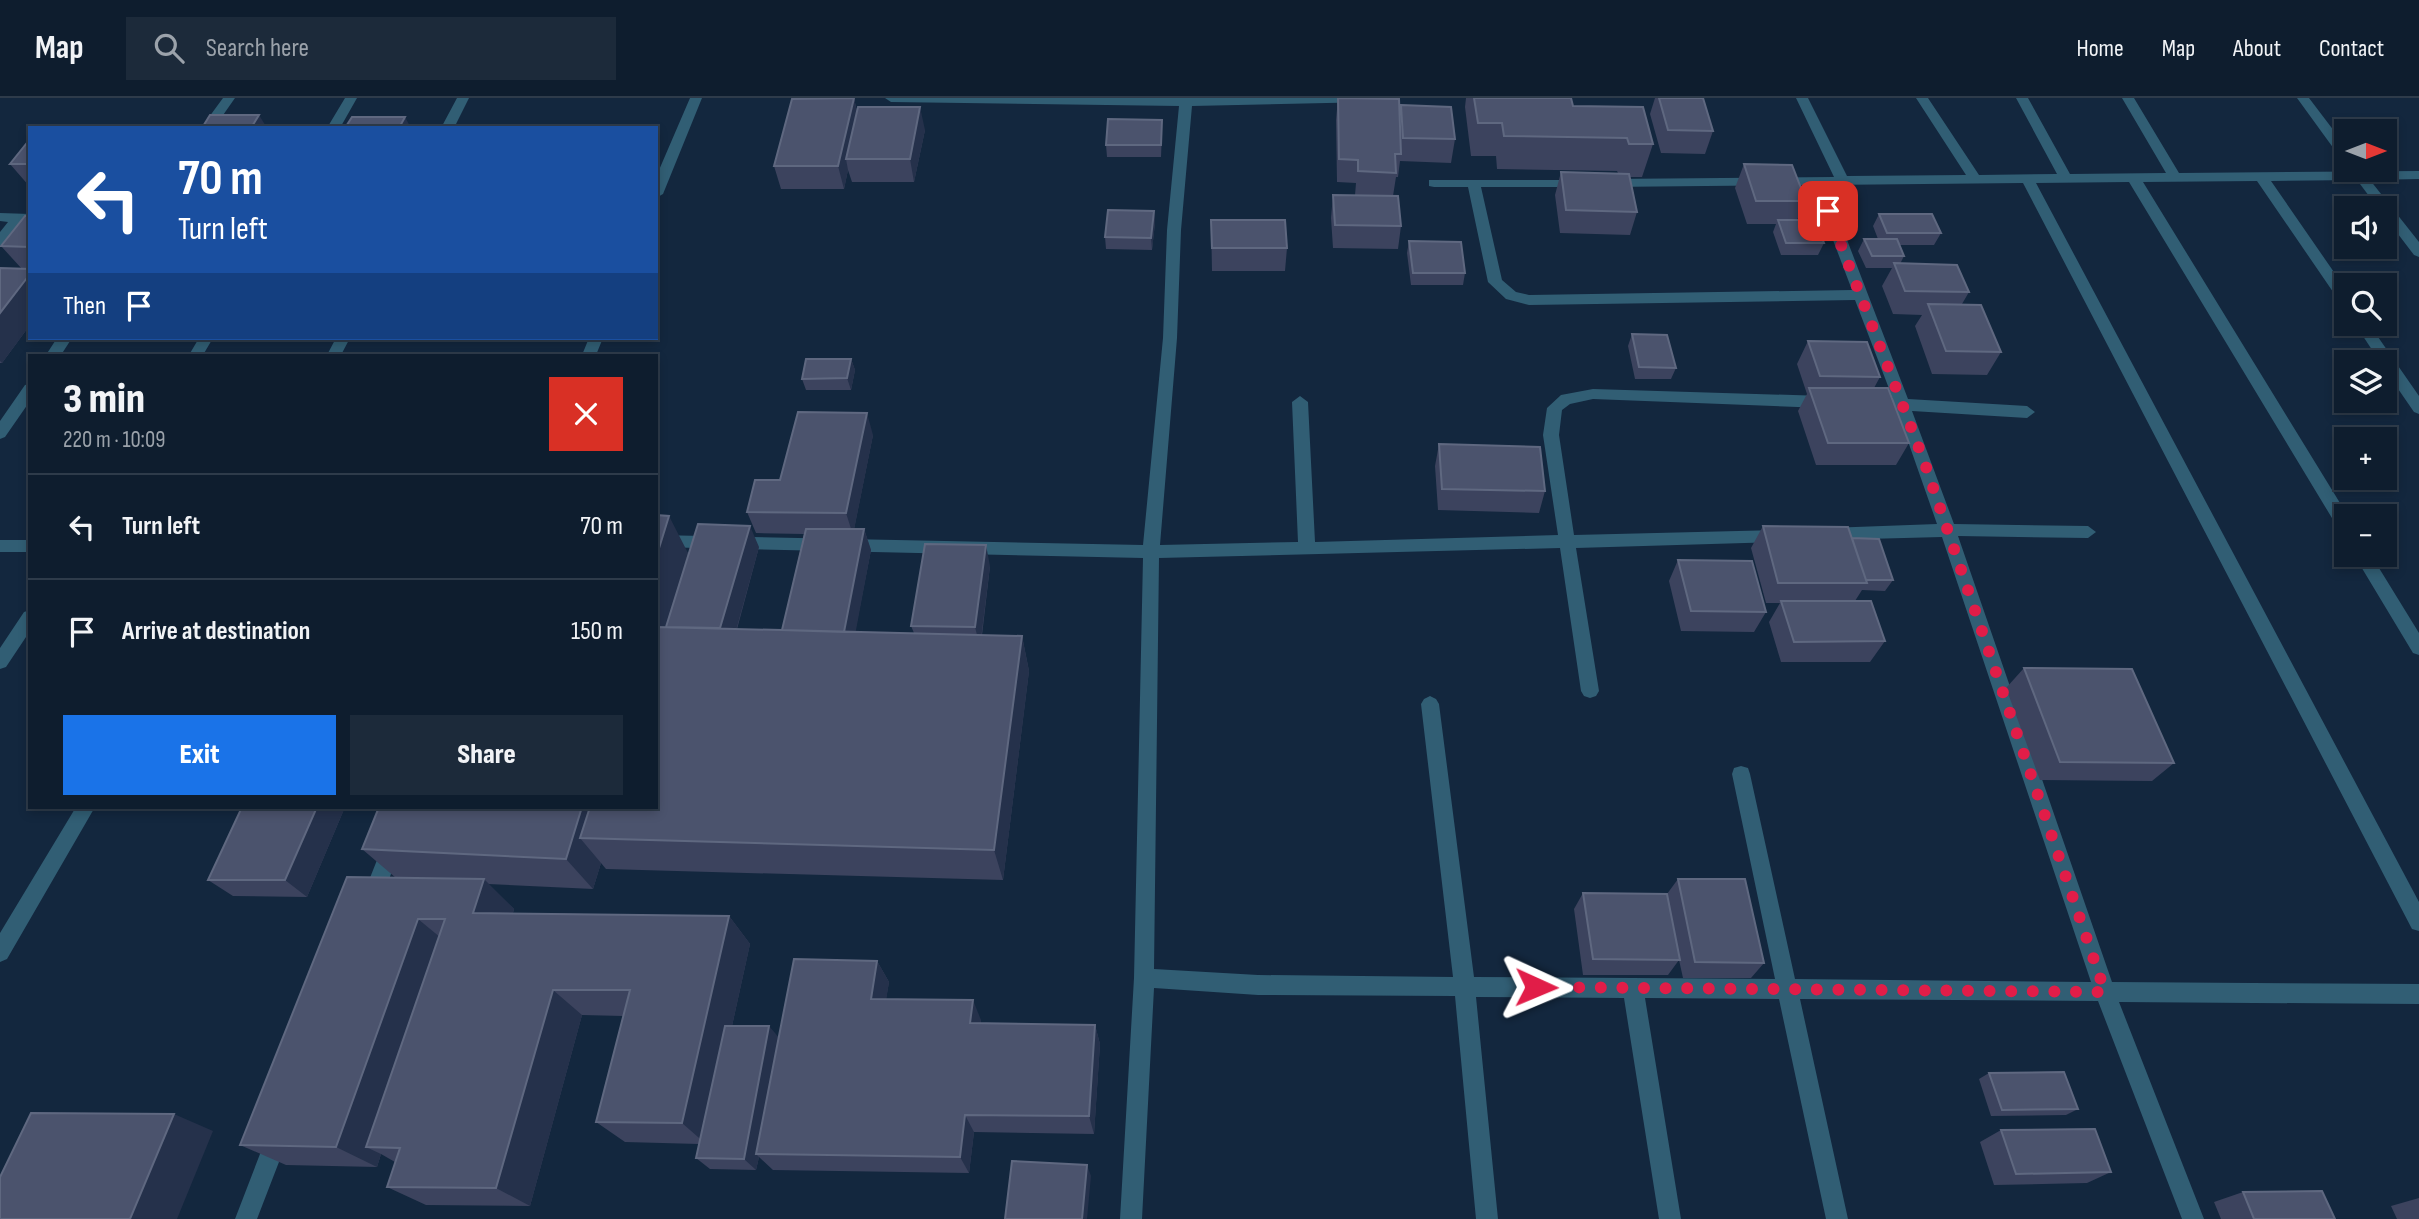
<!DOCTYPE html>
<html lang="en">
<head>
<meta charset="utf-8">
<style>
  body { margin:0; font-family:"Sofia Sans Condensed",sans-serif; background:#1c2a3a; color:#f1f3f6; height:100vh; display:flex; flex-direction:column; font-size:26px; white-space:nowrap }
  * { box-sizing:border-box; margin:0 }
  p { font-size:23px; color:#9ba2aa }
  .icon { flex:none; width:38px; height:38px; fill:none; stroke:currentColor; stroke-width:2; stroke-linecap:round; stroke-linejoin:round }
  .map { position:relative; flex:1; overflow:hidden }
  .panel { position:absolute; left:28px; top:256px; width:630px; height:455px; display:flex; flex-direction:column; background:#0e1d2e; border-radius:0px; box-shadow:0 4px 10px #0003,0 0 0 2px #2e3b4a }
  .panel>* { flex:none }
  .guide { position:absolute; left:28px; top:28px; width:630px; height:214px; border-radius:0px; box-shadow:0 4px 10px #0003,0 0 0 2px #2e3b4a; background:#1a4fa0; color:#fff; overflow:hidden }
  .needle { width:46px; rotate:90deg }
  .fabs { position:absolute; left:2334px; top:21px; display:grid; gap:14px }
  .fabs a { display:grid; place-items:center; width:63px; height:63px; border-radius:0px; background:#0e1d2e; box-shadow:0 4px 10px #0003,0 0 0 2px #2e3b4a; font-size:35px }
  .pin { position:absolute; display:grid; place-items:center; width:60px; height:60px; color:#fff; margin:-30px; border-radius:14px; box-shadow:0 4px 10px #0006 }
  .me { position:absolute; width:77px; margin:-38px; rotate:91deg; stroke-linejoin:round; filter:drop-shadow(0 0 5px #0008) }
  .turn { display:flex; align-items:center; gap:24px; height:147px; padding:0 35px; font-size:32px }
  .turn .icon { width:91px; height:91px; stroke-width:2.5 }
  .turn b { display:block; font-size:49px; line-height:60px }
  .then { display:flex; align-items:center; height:66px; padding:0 35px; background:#0003; gap:14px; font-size:26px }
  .round { display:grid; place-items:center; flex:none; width:74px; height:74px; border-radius:0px; background:#1c2a3a }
  .head { display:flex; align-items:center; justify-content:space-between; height:119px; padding:0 35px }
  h1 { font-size:42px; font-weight:800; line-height:52px }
  .primary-button { display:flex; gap:14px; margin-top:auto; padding:14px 35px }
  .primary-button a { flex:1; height:80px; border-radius:0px; background:#1a73e8; color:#fff; font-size:28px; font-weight:800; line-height:80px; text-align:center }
  .primary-button a+a { background:#1c2a3a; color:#f1f3f6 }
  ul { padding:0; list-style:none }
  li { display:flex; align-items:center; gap:21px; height:105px; padding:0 35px; border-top:2px solid #2e3b4a }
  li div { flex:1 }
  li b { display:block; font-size:26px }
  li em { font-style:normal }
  header { display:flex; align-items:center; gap:42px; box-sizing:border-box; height:98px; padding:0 35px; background:#0e1d2e; border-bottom:2px solid #2e3b4a }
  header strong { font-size:33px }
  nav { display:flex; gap:38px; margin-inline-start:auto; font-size:24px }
  .search { width:490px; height:63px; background:#1c2a3a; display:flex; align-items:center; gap:18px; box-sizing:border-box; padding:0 24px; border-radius:0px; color:#9ba2aa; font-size:26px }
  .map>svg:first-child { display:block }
</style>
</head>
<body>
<header>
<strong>Map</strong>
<div class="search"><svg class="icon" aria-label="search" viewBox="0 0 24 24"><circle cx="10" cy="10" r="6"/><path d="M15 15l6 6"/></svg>Search here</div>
<nav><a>Home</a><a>Map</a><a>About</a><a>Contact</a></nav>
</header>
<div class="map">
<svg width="2419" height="1121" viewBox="0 0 2419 1121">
  <rect width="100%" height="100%" fill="#13273e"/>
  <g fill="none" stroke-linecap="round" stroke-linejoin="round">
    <path fill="#315e74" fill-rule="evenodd" d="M223,0H235L214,30H201Z
      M345,0H357L340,30H327Z
      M457,0H469L454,30H441Z
      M690,0H702L663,96L656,100V79Z
      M885,0H1379L1373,4L1192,8L1181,132L1177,240L1160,447L1298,444L1292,304L1300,298L1308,304L1315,444L1558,437L1543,337L1547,310L1561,297L1593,291L1824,298L1832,304L1824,310L1593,301L1570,306L1562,312L1559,337L1574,437L1779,432L1787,438L1779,444L1576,450L1599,593L1596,598L1590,600L1584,598L1581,593L1560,450L1159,460L1154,871L1258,877L1453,879L1421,606L1424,601L1430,598L1436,601L1439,606L1474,879L1775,881L1732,676L1734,670L1741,668L1748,670L1750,676L1795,881L2091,884L1942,439L1828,442L1820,436L1828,430L1937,426L1897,312L1889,310L1886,306L1893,301L1855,202L1529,207L1506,201L1488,184L1468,89H1434L1429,88V82H1584V88L1579,89H1481L1502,182L1516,194L1529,197L1852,192L1812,87L1607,89L1600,85L1607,81L1834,79L1796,0H1808L1847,78L1966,77L1916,0H1928L1979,77L2057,76L2016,0H2028L2070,76L2166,75L2122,0H2134L2179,75L2419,73V81L2370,82L2419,144V159L2414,157L2385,119V110H2378L2357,82L2271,83L2347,193V209L2342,207L2257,83L2143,84L2348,418L2347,437L2341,435L2129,84L2036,85L2419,804V833L2412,831L2023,85L1826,87L1908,301L2027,308L2035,314L2027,320L1912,313L1954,426L2088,428L2096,434L2088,440L1958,438L2112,884L2419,886V906L2119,904L2204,1121H2182L2098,903L1800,901L1848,1121H1826L1779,901L1645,900L1681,1121H1659L1624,900L1476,899L1498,1121H1476L1455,898L1258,897L1154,890L1142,1121H1120L1134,880L1143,460L656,449V437L1143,447L1163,240L1167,132L1179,8L891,4Z
      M2297,0H2309L2347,50V63L2342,62Z
      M0,115L30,116V124H22L5,146L0,148V134L8,124L0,123Z
      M2355,226H2369L2419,298V316L2414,314L2385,272V264H2380Z
      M57,240H72L61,257H46Z
      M199,240H213L203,257H189Z
      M336,240H350L341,257H327Z
      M589,240H603L596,257H582Z
      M30,286V303L5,339L0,341V323L25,287Z
      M0,442H30V454H0Z
      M2354,457H2371L2419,535V557L2413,555Z
      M30,512V533L6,569L0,571V550L24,514Z
      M76,709H95L7,861L0,864V835Z
      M398,709H416L382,800L379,806L372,809L365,806L362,800Z
      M278,1027L286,1030L289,1038L257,1121H235L270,1030Z"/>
  </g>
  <path fill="#3c435e" d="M854,0L857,14L925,32L914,84H852L848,72L844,91H781L774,68Z
    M1338,0L1400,21L1401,7L1455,41L1451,65L1400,63L1398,79H1396L1393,98L1401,128L1398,151L1333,150L1331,120L1333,97L1380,98L1355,97L1356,85L1337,84L1336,22Z
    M1466,0H1571L1573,8L1653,46L1642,79H1630L1637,114L1630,137L1560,135L1555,97L1561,74L1618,75L1617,73L1497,71L1496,58H1471L1465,9Z
    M1655,0H1703L1713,33L1705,56L1661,55L1650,16Z
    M1162,34L1161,59H1107L1106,47Z
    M30,41V89L10,66Z
    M1744,66L1806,103L1797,122L1824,145L1818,157H1781L1773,134L1776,126H1747L1735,90Z
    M1154,113L1155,125L1152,152L1106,151L1105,139Z
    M1879,116L1941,135L1934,147H1899L1904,158L1900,166L1969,194L1962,206L2001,254L1987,277L1932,276L1915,228L1922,217L1893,216L1882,188L1892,170H1866L1858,153L1864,141H1878L1873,128Z
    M30,118V227L2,265H0V170L22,171L1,148Z
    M1211,122L1287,150L1285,173H1212Z
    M1409,143L1465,175L1463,187H1411L1407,155Z
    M1632,236L1676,270L1671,281H1635L1628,248Z
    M1808,243L1880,279L1874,290L1909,345L1896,367H1816L1798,313L1807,296L1797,266Z
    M851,261L855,272L851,292H806L802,281Z
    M873,337L854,431H864L871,452L855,534L914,535L911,528L990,468L982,537L1022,538L1029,573L1003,782L606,771L601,765L593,791L488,786L514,811L513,815L729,818L750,846L732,928L779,940L877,863L889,884L886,901L981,922V925L1095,927L1100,946L1094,1036L974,1034L969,1075L773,1072L759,1059L756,1072L710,1071L696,1060L699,1046L625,1044L596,1024L623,918L582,917L530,1108L426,1107L387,1089L395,1064L381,1056L377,1069L286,1067L240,1047L396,780L362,751L656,417L688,455L675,500L759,449L737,531L782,532L804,436L756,435L747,414L780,382Z
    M1439,346L1545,393L1539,415L1438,412L1435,368Z
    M1763,428L1852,440L1893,482L1885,493L1862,492L1855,503L1885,543L1870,564H1781L1769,524L1780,505H1766L1751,450Z
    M1678,462L1766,514L1754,534L1681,533L1669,483Z
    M2024,570L2174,665L2152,683L2040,682L2006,590Z
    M242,709H345L307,799L233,798L208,782Z
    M1678,781L1764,865L1751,880H1683L1679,862L1668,877H1583L1574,811L1583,795L1667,796Z
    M1989,975L2078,1011L2066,1017L1991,1018L1979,981Z
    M2001,1032L2111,1074L2087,1085L1994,1087L1980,1044Z
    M2243,1094L2335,1121H2221L2214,1104Z
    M2419,1100V1121H2397L2391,1108Z"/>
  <path fill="#25314b" d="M854,0L859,24L846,61L848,72L844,91L838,68Z
    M920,9L925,32L914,84L910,61Z
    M259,17L267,30H251Z
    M405,19L411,30H399Z
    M1154,113L1155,125L1152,152L1151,140Z
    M30,176V227L2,265L0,263V215Z
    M851,261L855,272L851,292L847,280Z
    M867,315L873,337L853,437L846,415Z
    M669,418L688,455L656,568V460Z
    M750,428L759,449L729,558L718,538Z
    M864,431L871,452L850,564L842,543Z
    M986,447L990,468L980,549L975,529Z
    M1022,538L1029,573L1003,782L994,752Z
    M317,709H345L307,799L285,782Z
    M582,709H616L580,740L601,765L593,791L566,761Z
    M484,781L514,811L504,843L473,815Z
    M729,818L750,846L706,1046L682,1025Z
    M418,821L452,849L366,1049L381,1056L377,1069L336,1049Z
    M877,863L889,884L883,921L871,901Z
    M553,892L582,917L530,1108L496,1090Z
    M973,902L981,922L979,945L970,925Z
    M1095,927L1100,946L1094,1036L1089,1018Z
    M769,928L781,942L756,1056L759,1059L756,1072L744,1061Z
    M174,1016L213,1033L177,1121H130Z
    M965,1017L974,1034L969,1075L960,1059Z
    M1087,1067L1091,1078L1087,1121H1082Z"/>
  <path fill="#4b536d" stroke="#5f6880" stroke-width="2" d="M854,0L838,68H774L792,1Z
    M1338,0L1399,1L1401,56H1395L1396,75L1358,73V62L1339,61Z
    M1474,0H1571L1573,8L1643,9L1653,46H1629L1627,40L1504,38L1502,25H1478Z
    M1659,0H1703L1713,33L1668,32Z
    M1401,7L1451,9L1455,41L1403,40Z
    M858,9H920L910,61H846Z
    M210,17H259L251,30H202Z
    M352,19H405L399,30H345Z
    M1108,21L1162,22L1161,47H1106Z
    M41,27H94L92,30H38Z
    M30,41V66H10Z
    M1744,66L1792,67L1806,103H1756Z
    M1561,74L1629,76L1637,114L1566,112Z
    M1333,97L1398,98L1401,128L1335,127Z
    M1108,112L1154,113L1151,140L1105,139Z
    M1879,116H1932L1941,135H1887Z
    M25,118H30V149L1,148Z
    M1211,122H1285L1287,150H1212Z
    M1778,122H1815L1824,145H1786Z
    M1864,141H1897L1904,158H1872Z
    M1409,143L1461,144L1465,175H1413Z
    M1894,165L1957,167L1969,194L1905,193Z
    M0,170L30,171V176L0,215Z
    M1928,206L1981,207L2001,254L1946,253Z
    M1632,236L1667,237L1676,270L1639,269Z
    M1808,243L1867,244L1880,279L1820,278Z
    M806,261H851L847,280L802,281Z
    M1809,290H1888L1909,345H1828Z
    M798,314L867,315L846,415L747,414L755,382H780Z
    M1439,346L1540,349L1545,393L1442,391Z
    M656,417L669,418L656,460Z
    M698,426L750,428L720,530L666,529Z
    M1763,428L1848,429L1867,485H1778Z
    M806,431H864L844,534L782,532Z
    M1852,440L1879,441L1893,482H1866Z
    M925,446L986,447L975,529L911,528Z
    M1678,462L1752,463L1766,514L1691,513Z
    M1781,503H1871L1885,543L1794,544Z
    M656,529L1022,538L994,752L580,740L590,709H656Z
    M2024,570L2132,571L2174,665L2060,664Z
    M242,709H317L285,782H208Z
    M379,709H582L566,761L362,751Z
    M347,779L484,781L473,815L729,818L682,1025L596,1024L630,892H553L496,1090L387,1089L400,1050L366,1049L445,821H418L336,1049L240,1047Z
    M1678,781H1745L1764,865L1695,864Z
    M1583,795L1667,796L1680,862L1593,861Z
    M794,861L877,863L871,901L973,902L970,925L1095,927L1089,1018L965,1017L960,1059L756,1056Z
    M725,928H769L744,1061L696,1060Z
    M2064,974L2078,1011L2002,1012L1989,975Z
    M31,1015L174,1016L130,1121H0V1079Z
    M2095,1031L2111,1074L2016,1076L2001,1032Z
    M1012,1063L1087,1067L1082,1121H1005Z
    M2322,1093L2335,1121H2254L2243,1094Z"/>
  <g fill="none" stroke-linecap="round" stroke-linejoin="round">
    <path stroke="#e11d48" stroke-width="12" stroke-dasharray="0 21.6" d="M1536,889L2105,894L1924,363L1828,113"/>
  </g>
</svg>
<div class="fabs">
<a><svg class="needle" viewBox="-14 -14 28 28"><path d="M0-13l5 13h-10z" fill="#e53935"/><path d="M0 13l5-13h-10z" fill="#9ba2aa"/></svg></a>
<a><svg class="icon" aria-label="sound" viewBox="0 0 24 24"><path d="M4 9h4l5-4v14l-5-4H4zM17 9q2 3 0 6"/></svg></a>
<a><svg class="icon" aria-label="search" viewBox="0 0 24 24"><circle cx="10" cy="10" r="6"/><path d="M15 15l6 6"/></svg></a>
<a><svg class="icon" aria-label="layers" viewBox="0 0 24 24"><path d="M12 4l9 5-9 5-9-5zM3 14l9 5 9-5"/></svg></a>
<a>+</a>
<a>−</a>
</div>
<div class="pin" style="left:1828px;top:113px;background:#d93025"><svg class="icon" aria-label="arrive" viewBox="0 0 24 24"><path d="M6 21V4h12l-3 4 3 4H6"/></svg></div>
<svg class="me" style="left:1536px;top:889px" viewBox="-20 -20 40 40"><path d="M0-17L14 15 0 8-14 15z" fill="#e11d48" stroke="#fff" stroke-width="4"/></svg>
<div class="guide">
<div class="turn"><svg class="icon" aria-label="left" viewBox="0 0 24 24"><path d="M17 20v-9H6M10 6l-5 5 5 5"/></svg><div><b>70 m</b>Turn left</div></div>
<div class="then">Then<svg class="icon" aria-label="arrive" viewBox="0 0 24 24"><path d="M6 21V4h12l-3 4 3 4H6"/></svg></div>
</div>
<section class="panel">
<div class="head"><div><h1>3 min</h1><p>220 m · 10:09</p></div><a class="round" style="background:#d93025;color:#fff"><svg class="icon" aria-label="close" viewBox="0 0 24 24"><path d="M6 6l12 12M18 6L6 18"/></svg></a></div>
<ul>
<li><svg class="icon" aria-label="left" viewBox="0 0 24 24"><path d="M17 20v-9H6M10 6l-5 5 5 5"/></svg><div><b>Turn left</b></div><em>70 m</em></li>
<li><svg class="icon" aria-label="arrive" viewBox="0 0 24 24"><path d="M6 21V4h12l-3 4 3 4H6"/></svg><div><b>Arrive at destination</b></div><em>150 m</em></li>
</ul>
<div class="primary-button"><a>Exit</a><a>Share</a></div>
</section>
</div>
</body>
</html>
